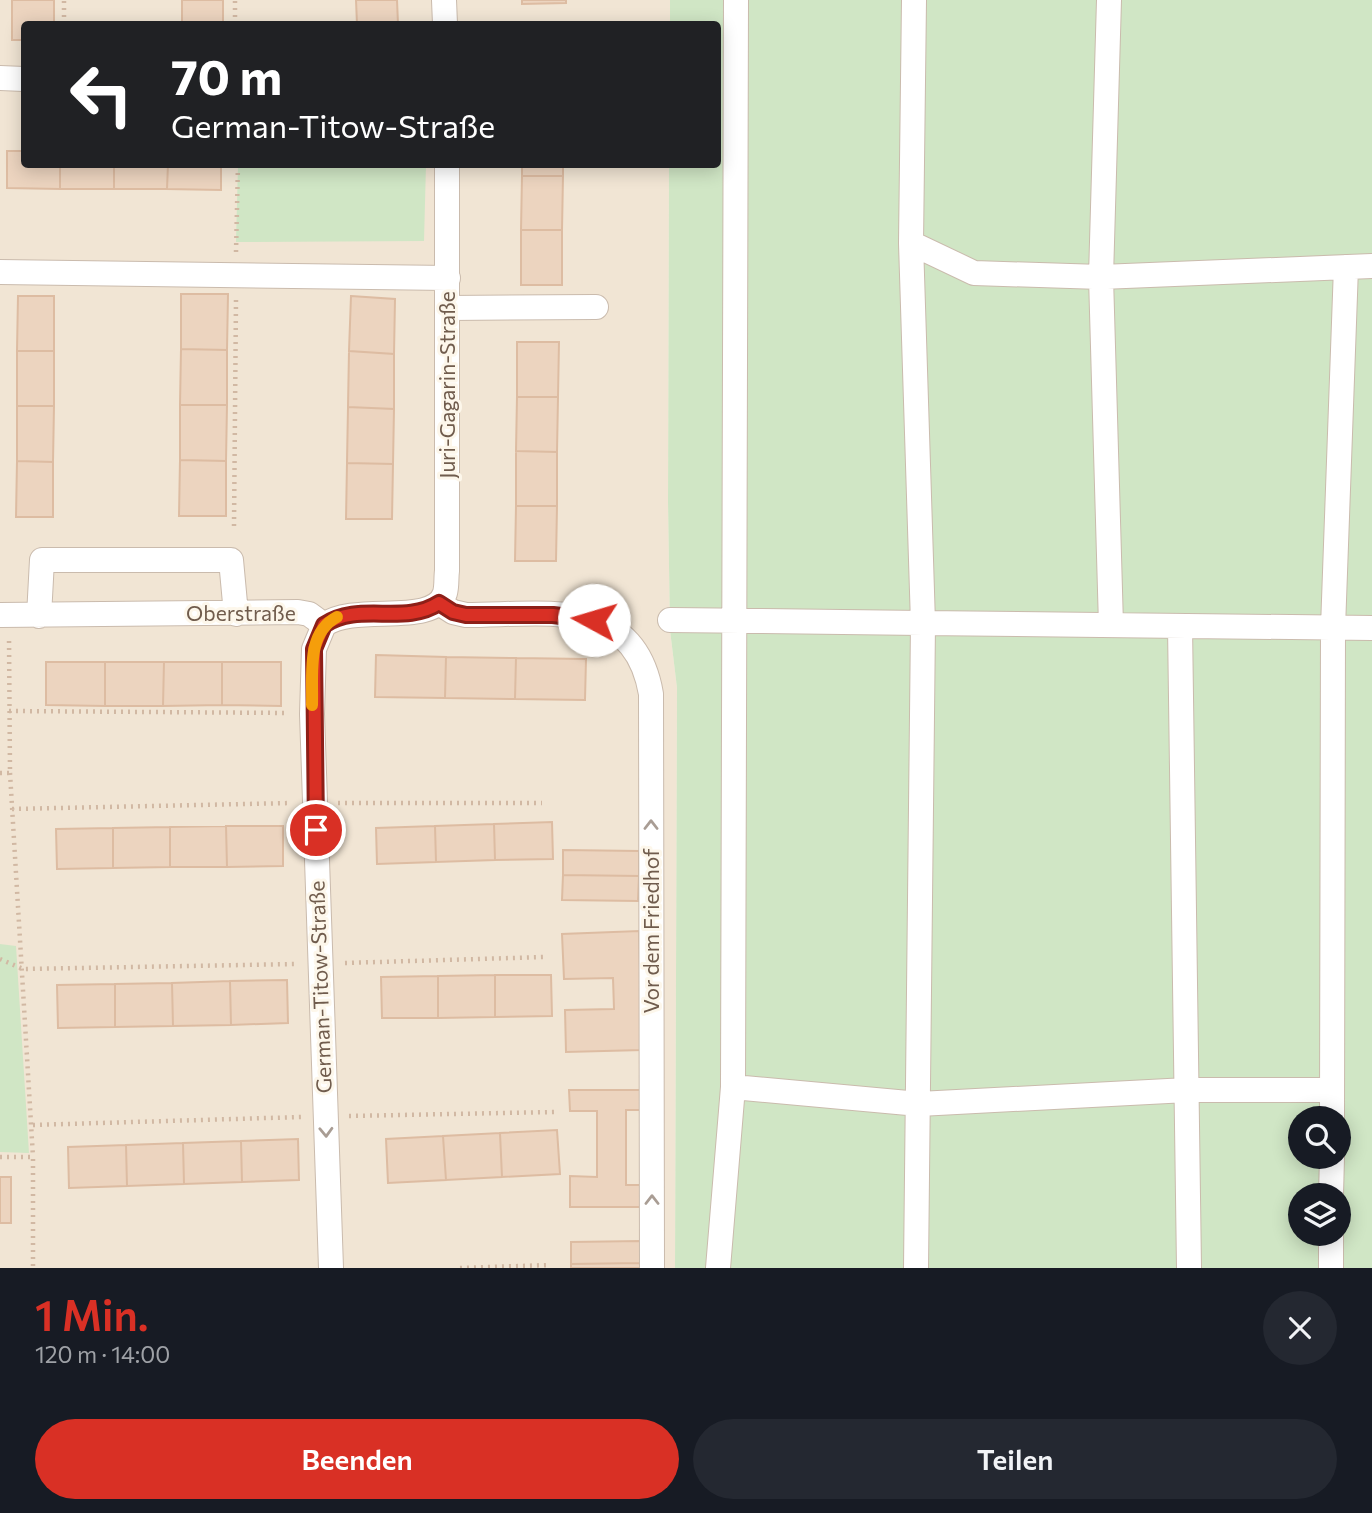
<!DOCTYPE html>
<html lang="de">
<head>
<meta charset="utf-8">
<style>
  body { margin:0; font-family:Commissioner,sans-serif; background:#242831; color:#f1f3f6; height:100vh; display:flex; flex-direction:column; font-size:26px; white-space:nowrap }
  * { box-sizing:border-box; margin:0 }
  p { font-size:23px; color:#9ea1a6 }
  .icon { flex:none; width:38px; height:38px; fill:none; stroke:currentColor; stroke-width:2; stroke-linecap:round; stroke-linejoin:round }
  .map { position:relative; height:1268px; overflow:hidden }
  .drawer { display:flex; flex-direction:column; background:#171b24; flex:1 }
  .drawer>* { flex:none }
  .top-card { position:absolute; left:21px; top:21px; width:700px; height:147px; border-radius:7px; box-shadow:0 4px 18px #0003; background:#202124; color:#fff; overflow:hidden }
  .buttons { position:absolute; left:1288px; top:1106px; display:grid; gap:14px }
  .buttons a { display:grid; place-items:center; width:63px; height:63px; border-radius:50%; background:#171b24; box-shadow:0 4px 18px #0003; font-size:35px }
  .pin { position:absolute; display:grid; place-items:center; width:60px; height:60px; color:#fff; margin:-30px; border:4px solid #fff; border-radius:50%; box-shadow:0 2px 7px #0007 }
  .me { position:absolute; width:77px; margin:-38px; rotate:276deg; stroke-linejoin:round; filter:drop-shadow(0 0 5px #0008) }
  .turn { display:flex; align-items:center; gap:24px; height:147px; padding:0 35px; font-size:32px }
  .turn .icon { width:91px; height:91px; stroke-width:2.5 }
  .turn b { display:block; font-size:49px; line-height:60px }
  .round { display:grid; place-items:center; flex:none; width:74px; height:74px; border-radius:37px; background:#242831 }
  .headline { display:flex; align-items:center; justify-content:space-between; height:119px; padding:0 35px }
  h1 { font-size:42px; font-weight:600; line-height:52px; color:#d93025 }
  .button { display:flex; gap:14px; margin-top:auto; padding:14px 35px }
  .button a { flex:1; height:80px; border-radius:42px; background:#d93025; color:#fff; font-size:28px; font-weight:600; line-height:80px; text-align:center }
  .button a+a { background:#242831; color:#f1f3f6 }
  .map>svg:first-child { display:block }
</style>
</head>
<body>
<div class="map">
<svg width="1372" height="1268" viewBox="0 0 1372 1268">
  <rect width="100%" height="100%" fill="#faf3e5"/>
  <path fill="#f1e5d4" d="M0,0H670V24H24V164L669,165L668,502L670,630L677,688L675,1268H0Z"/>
  <path fill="#d0e6c5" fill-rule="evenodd" d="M670,0H1372V1268H675L677,688L670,630L668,502L669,165L718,164V24H670ZM1300,1118H1339V1157H1300ZM1300,1195H1339V1234H1300Z
    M238,165H426L424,241L236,242Z
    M0,944L16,946L29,1153L0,1152Z"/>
  <path fill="#ecd4bf" stroke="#ddbca2" stroke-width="2" d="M12,0H54V24H24V40H12Z
    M182,0H223V24H182Z
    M356,0H397L398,24H357Z
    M522,0H566V3L522,4Z
    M7,151H24V164H60V189L7,188Z
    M60,164H114V189H60Z
    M114,164H168L167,189H114Z
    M168,164H221V190L167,189Z
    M522,164H563V176H522Z
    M522,176H563L562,230H521Z
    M521,230H562V285H521Z
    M181,294H228L227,350L181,349Z
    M18,296H54V351H17Z
    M351,296L395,299L394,354L349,351Z
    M517,342H559L558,397H517Z
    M181,349L227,350V405H180Z
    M17,351H54V406H17Z
    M349,351L394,354V409L348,407Z
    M517,397H558L557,452L516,451Z
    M180,405H227L226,461L180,460Z
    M17,406H54L53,462L17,461Z
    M348,407L394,409L393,464L347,463Z
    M516,451L557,452V506H516Z
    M180,460L226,461V516H179Z
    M17,461L53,462V517H16Z
    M347,463L393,464L392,519H346Z
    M516,506H557L556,561H515Z
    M376,655L446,657L445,698L375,697Z
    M446,657L516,658L515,699L445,698Z
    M516,658L586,659L585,700L515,699Z
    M46,662H105V706L46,705Z
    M105,662H164L163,706H105Z
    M164,662H222V705L163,706Z
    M222,662H281V706L222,705Z
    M552,822L553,859L495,860L494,824Z
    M494,824L495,860L436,862L435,826Z
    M226,826H283V866L227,867Z
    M226,826L227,867H170V827Z
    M435,826L436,862L377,864L376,828Z
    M170,827V867L113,868V828Z
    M113,828V868L57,869L56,829Z
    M563,850L639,851V876L563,875Z
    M563,875L639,876L638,901L562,900Z
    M639,931L642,1050L566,1052L565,1010L614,1009L613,978L564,979L562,934Z
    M495,975H551L552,1016L495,1017Z
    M495,975V1017L438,1018V976Z
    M438,976V1018H382L381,977Z
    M287,980L288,1023L231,1025L230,981Z
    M230,981L231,1025L173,1026L172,983Z
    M172,983L173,1026L115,1027V984Z
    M115,984V1027L58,1028L57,985Z
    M569,1090H643V1110H626V1185H643V1207H570V1176L597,1177V1111H570Z
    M557,1130L560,1174L502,1177L500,1133Z
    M500,1133L502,1177L446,1180L443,1136Z
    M443,1136L446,1180L388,1183L386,1139Z
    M298,1139L299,1180L242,1182L241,1141Z
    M241,1141L242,1182L184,1184L183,1143Z
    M183,1143L184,1184L127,1186L126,1145Z
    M126,1145L127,1186L69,1188L68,1147Z
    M0,1177H11V1223H0Z
    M640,1241V1263L571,1264V1242Z
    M640,1263V1268H571V1264Z"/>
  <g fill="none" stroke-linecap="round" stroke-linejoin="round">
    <g stroke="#cabbad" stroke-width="26">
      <path id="minor" d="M444,0L445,24
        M914,0L911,243L974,273L1101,277L1109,0
        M0,78L24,79
        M911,243L923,623L1372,628
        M0,272L448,278
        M448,308L596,307
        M439,603L453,612L466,615C544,615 634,595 651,694L652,1268
        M0,615L298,612L309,614L324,625C356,602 434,628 445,593C447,586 446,577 447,571V164
        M39,616L42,560H231L236,614
        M670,620L923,623L916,1268
        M324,625L314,649L312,714L331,1268
        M1111,625L1101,277L1372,266
        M1180,626L1189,1268
        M733,1087L919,1104L1187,1090H1332
        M1332,1118L1333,628L1346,267
        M1331,1195L1332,1157
        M718,1268L733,1087L736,0
        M1331,1268V1234"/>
    </g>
    <path stroke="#d1b8a3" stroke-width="4.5" stroke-dasharray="2 5" stroke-linecap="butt" d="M64,24V0
      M235,24V0
      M236,252L238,164
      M234,526L236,299
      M9,711L288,713
      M0,773H10L9,637
      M10,773L33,1157
      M338,803H542
      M12,809L291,803
      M0,959L23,969L298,964
      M345,963L545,957
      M349,1116L554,1112
      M33,1125L301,1117
      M0,1157H33V1268
      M460,1268L550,1265"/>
    <use href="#minor" stroke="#fff" stroke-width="24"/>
  </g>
  <defs><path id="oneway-chevron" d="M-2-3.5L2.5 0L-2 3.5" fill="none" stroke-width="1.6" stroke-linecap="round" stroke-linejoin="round" transform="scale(1.75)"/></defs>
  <g stroke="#a99d94">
    <use href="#oneway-chevron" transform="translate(651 825) rotate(-90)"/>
    <use href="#oneway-chevron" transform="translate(326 1132) rotate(88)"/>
    <use href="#oneway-chevron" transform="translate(652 1200) rotate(-90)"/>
  </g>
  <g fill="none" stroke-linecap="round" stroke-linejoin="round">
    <g stroke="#8d1f18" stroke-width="18">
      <path id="route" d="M316,830L314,649L324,625C359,601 404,626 439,603L453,612L466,615H553L594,620"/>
    </g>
    <use href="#route" stroke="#d93025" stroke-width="12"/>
    <path stroke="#f59e0b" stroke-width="12" d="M312,705C313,674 306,633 337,617"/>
  </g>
  <g text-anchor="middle" stroke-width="6" stroke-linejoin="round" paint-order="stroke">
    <g font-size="21" fill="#705c4d" stroke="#fdf7eb">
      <text transform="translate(448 385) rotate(-90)" y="7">Juri-Gagarin-Straße</text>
      <text x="241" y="621">Oberstraße</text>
      <text transform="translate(652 931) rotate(-90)" y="7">Vor dem Friedhof</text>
      <text transform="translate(321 987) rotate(-92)" y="7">German-Titow-Straße</text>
    </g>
  </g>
</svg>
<div class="buttons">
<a><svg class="icon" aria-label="search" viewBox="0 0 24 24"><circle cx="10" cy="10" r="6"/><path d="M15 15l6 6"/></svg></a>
<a><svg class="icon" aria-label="layers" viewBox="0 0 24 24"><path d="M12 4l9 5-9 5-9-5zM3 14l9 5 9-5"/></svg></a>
</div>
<div class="pin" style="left:316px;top:830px;background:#d93025"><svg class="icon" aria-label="arrive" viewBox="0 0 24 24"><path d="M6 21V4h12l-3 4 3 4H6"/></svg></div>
<svg class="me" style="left:594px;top:620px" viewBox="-20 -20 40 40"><circle r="19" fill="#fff"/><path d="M0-13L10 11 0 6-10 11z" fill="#d93025"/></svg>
<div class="top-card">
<div class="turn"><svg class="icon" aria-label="left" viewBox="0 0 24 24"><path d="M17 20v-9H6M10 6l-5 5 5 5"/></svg><div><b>70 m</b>German-Titow-Straße</div></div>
</div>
</div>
<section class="drawer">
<div class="headline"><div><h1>1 Min.</h1><p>120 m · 14:00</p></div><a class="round"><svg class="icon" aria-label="close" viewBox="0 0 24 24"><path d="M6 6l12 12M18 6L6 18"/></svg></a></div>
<div class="button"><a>Beenden</a><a>Teilen</a></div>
</section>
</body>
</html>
